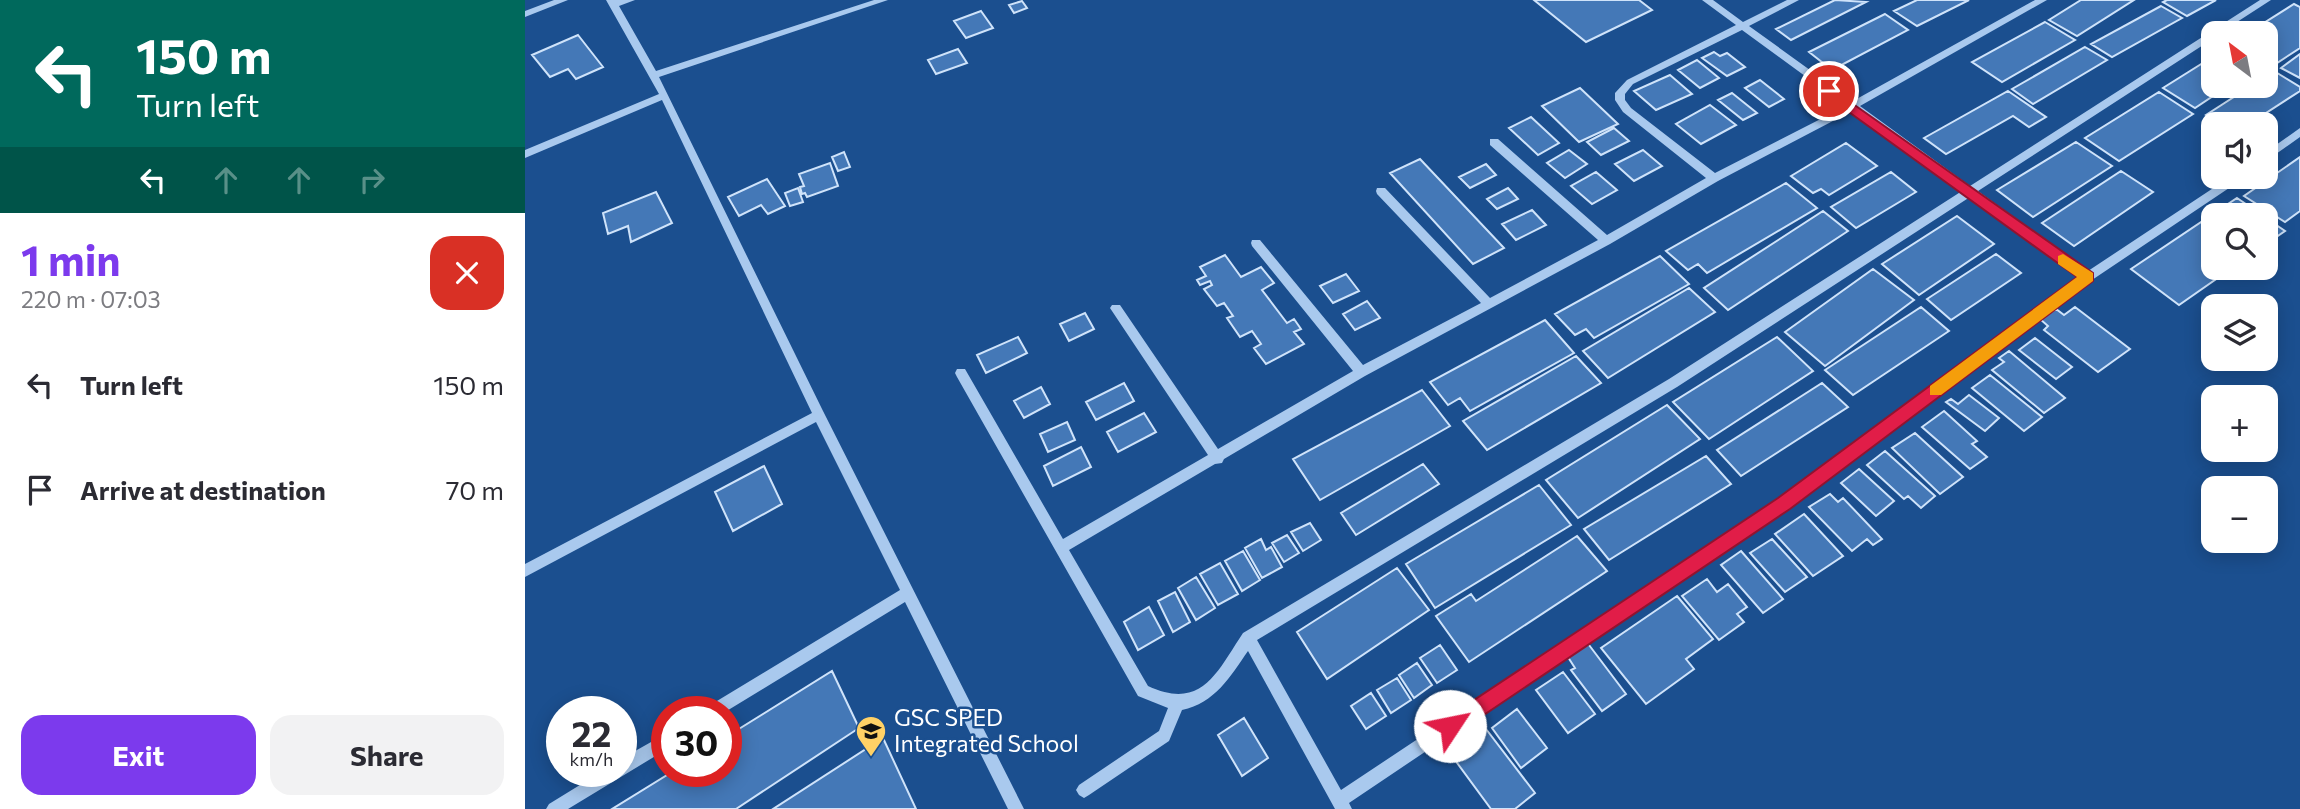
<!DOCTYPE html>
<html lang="en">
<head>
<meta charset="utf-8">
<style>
  body { margin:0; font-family:Commissioner,sans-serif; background:#f2f2f3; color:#2b2b33; height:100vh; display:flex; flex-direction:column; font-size:26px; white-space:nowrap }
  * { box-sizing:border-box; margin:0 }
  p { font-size:23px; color:#7c7c81 }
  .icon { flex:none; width:38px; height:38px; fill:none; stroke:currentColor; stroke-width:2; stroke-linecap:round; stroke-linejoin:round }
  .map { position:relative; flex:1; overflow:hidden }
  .sheet { display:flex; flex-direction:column; background:#fff; width:525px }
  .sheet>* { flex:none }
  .hud { background:#00695c; color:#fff; overflow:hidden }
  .needle { width:46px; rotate:328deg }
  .fabs { position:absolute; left:1676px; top:21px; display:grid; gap:14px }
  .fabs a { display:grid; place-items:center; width:77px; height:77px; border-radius:14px; background:#fff; box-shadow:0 4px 18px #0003; font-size:35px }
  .speed { position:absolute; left:21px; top:696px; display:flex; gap:14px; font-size:35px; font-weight:700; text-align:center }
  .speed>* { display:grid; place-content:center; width:91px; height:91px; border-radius:50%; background:#fff; box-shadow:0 4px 18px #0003; line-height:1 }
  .speed small { font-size:18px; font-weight:400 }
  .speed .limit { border:10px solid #d22; background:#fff; color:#111 }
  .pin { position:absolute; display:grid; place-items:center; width:60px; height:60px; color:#fff; margin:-30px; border:4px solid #fff; border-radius:50%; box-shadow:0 2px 7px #0007 }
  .me { position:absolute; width:77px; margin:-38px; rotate:56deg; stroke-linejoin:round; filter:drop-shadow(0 0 5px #0008) }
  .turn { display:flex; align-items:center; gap:24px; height:147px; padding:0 21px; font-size:32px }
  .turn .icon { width:91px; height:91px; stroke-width:2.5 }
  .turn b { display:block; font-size:49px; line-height:60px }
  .lanes { display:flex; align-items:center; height:66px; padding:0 21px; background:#0003; justify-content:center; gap:35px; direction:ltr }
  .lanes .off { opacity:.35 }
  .round { display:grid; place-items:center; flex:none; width:74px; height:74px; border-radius:21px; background:#f2f2f3 }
  .summary { display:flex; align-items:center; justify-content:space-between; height:119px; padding:0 21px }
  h1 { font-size:42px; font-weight:700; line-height:52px; color:#7c3aed }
  .button { display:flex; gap:14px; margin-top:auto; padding:14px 21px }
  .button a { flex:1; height:80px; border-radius:21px; background:#7c3aed; color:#fff; font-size:28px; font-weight:700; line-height:80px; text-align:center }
  .button a+a { background:#f2f2f3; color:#2b2b33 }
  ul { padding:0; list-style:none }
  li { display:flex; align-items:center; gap:21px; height:105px; padding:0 21px }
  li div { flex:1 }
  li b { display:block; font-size:26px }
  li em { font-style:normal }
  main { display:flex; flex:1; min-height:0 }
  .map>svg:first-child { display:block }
</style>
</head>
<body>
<main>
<section class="sheet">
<div class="hud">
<div class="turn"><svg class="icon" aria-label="left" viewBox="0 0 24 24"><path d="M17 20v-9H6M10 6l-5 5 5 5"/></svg><div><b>150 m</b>Turn left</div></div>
<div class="lanes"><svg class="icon" aria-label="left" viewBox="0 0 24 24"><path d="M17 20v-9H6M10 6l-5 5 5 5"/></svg><svg class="icon off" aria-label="ahead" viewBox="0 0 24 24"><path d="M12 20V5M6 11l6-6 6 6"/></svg><svg class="icon off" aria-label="ahead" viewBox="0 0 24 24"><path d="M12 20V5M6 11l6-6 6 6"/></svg><svg class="icon off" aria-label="right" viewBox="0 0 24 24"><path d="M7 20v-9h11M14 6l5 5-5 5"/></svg></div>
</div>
<div class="summary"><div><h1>1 min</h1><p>220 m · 07:03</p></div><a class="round" style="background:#d93025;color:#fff"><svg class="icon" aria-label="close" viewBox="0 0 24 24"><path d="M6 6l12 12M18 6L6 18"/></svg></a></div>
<ul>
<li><svg class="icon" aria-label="left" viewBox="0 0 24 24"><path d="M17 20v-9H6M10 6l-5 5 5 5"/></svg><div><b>Turn left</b></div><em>150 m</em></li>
<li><svg class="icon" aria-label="arrive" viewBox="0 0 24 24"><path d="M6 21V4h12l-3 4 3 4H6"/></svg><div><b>Arrive at destination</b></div><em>70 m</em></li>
</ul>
<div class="button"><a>Exit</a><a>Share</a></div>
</section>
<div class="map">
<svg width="1775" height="809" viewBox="0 0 1775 809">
  <rect width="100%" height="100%" fill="#1b4f8f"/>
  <path fill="#4478b7" stroke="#cfe3fa" stroke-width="2" d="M1009,0H1114L1127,10L1061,42Z
    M1310,0L1341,2L1266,40L1251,29Z
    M1392,0H1444L1392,26L1369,11Z
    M1556,0H1609L1552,36L1524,20Z
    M1642,0H1691L1662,16L1638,2Z
    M497,1L502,8L489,13L484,5Z
    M1769,4L1775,7V48L1749,65L1741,61V33H1723Z
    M1636,6L1657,18L1587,57L1566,44Z
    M456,11L468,28L441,38L429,21Z
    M1360,14L1383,30L1307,70L1284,52Z
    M1520,22L1550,40L1477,82L1447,62Z
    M53,35L78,67L51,79L43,69L25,77L7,55Z
    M1560,47L1582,60L1508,104L1487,89Z
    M433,49L442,63L411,74L403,60Z
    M1189,52L1195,56L1202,53L1220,67L1202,76L1177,58Z
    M1775,54V78L1756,68Z
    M1689,56V86H1703L1670,108L1638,88Z
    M1172,60L1194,78L1175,88L1153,70Z
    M1749,71L1775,87V91L1724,124H1695L1681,115L1726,86H1741V76Z
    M1145,75L1167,94L1131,110L1109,91Z
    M1235,80L1259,99L1244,107L1220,88Z
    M1055,88L1093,124L1054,142L1017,106Z
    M1483,91L1521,117L1504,127L1488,116L1421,154L1399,138Z
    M1634,92L1668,114L1594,161L1560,138Z
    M1207,93L1232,113L1218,120L1193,100Z
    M1185,105L1211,125L1176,144L1151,124Z
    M1006,117L1034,143L1013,155L984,128Z
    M1089,128L1104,141L1076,155L1062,142Z
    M1551,142L1587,166L1508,217L1472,190Z
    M1321,143L1352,166L1304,195L1296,189L1288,193L1266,176Z
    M1044,150L1062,164L1040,178L1022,163Z
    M1118,150L1137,166L1109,181L1090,164Z
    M319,152L325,167L313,171L307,157Z
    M1775,157V211L1760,222L1719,196Z
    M895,159L979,248L948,264L865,173Z
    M305,163L313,186L282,197L280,193L277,194L275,187L279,186L274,174Z
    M961,164L971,175L945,188L934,177Z
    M1596,171L1628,192L1549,246L1517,223Z
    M1071,172L1092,190L1067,204L1046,186Z
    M1366,172L1391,192L1331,228L1306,207Z
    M242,179L260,206L243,214L236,205L214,216L203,197Z
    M1261,183L1292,208L1182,273L1173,264L1163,270L1141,251Z
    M273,188L278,202L265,206L260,193Z
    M983,188L993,199L972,209L962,199Z
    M131,192L147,223L106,242L103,226L83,234L78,213Z
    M1712,198L1737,215H1689V268H1707L1654,305L1606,269Z
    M1007,210L1021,225L991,240L977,224Z
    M1298,211L1323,231L1203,310L1179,288Z
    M1432,216L1469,244L1394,295L1357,264Z
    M1741,218L1760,231L1741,244Z
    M1471,254L1496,273L1426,320L1402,299Z
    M700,255L716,277L736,267L749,283L737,290L762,323L769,319L776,329L769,332L779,344L741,364L729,348L736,344L727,331L715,337L702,318L708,316L699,303L692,306L679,289L687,285L685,281L675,285L672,280L681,276L675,267Z
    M1135,256L1164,284L1069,338L1061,329L1050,335L1030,314Z
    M1348,269L1389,300L1300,366L1260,332Z
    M821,274L834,291L808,303L795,286Z
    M1164,288L1190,312L1083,378L1058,351Z
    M842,301L855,318L830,330L818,314Z
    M1396,307L1424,331L1328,395L1300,370Z
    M1550,307L1605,349L1573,372L1519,330L1523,326L1515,319L1531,309L1539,315Z
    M560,313L569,329L544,341L535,324Z
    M1020,320L1049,353L945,411L935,398L923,405L905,382Z
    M493,337L502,353L461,373L452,355Z
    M1252,337L1288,371L1184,439L1148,402Z
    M1510,338L1547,367L1531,379L1494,350Z
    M1484,351L1540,398L1519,413L1467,370L1479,362L1474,358Z
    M1051,356L1076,383L962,450L938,421Z
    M1465,375L1517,417L1499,431L1447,388Z
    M599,383L609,401L571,420L561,402Z
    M1297,383L1323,407L1216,476L1192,450Z
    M516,387L525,404L499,418L489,401Z
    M897,390L925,426L795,500L768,459Z
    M1444,395L1474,418L1460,431L1421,402L1426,399L1433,404Z
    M1142,405L1175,439L1053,518L1021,480Z
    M1419,411L1452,441L1447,444L1462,457L1445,469L1397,427Z
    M619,413L631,432L593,452L582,432Z
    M542,422L550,440L523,452L515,434Z
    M1390,433L1438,477L1415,494L1367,448Z
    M556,447L566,467L528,486L519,466Z
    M1360,451L1410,496L1396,508L1383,496L1379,499L1342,465Z
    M1181,456L1206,484L1084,560L1059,529Z
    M898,464L914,484L831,535L816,513Z
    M239,466L257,504L208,531L190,492Z
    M1334,469L1369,501L1351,516L1316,483Z
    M1014,485L1046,525L910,608L881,564Z
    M1305,494L1313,502L1318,498L1357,539L1348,545L1342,539L1327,551L1284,507Z
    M1279,514L1318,556L1288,576L1250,534Z
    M785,523L796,540L778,551L766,532Z
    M762,535L774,553L759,562L747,543Z
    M1052,536L1082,571L944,662L911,616L946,594L951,601Z
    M736,539L741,550L746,547L757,567L737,578L720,548Z
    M1247,539L1282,577L1260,592L1225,553Z
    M718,551L735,580L717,591L700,561Z
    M1216,551L1258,599L1238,613L1196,565Z
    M695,563L713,594L693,605L675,574Z
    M872,568L904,610L802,679L772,632Z
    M671,577L690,608L671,620L653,588Z
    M1182,579L1192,592L1203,584L1222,607L1212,614L1219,622L1194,640L1157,596Z
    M650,592L665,622L648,632L633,601Z
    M1152,596L1188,639L1161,659L1169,669L1121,704L1076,648Z
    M624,607L639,635L613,650L599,622Z
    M1061,641L1101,694L1077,711L1046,670L1050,668L1041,654Z
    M915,645L932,670L912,683L895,658Z
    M892,663L907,685L889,698L874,675Z
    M307,671L334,728L211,809H87L147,772H201V737Z
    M1038,672L1070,714L1043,733L1011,690Z
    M872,678L886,700L866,713L852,690Z
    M846,693L861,716L841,729L826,706Z
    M992,709L1022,748L996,768L967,728Z
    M719,718L743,758L717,776L693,735Z
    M961,729L1010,793L990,809H966L927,756Z
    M358,738L391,809H248Z"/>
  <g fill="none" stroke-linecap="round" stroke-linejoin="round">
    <path fill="#a9c9ee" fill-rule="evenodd" d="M29,0H43L0,17V11Z
      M81,0H110L94,6L131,71L349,0H363L134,77L298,411L499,809H483L380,602L200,712H180L182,707L375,590L291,422L0,577V564L287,413L137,100L0,158V150L134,94Z
      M1177,0H1188L1218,22L1262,0H1274L1224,26L1328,101L1510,0H1522L1335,106L1445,186L1735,0H1746L1695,33H1689V38L1453,191L1563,271L1705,177H1717L1716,180L1567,280L1264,507L824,803L827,809H810L723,651C705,677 690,703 657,710L644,741L564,795L559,798L554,795L551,790L554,785L634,731L643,708L613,696L432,377L430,373L432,369H440L538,539L683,455L585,308L587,305H595L693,449L828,371L727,246L726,243L727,240H735L838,365L956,303L852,194L851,191L852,188H860L965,298L1073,240L965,145V139H973L1082,235L1181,178L1098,112L1090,100V93L1102,80L1211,25ZM1217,30L1321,106L1190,173L1106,108L1100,100V94L1108,84ZM1327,111L1437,191L1144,379L718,633C692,672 677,711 623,686L544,550L690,464L697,463L699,459L840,376L1085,244L1193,181ZM1445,197L1555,277L1254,499L816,790L732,640L1152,387Z
      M1775,128V137L1741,161V152Z
      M142,733V749L43,809H21L24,804L76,772H96V759Z"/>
  </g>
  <path fill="#e11d48" stroke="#92132f" stroke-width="2" d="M1304,87L1568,273V281L1265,509L932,733L925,736L919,733L916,726L919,720L1253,498L1552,277L1299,94V88Z"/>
  <path fill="#f59e0b" d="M1538,254L1568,273V281L1416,395H1405V386L1552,277L1533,264V256Z"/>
  <defs>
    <g id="school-pin" transform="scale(1.575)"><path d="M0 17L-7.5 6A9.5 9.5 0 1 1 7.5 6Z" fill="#ffd166" stroke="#1b4f8f"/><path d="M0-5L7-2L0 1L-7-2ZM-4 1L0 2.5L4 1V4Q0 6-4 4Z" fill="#111"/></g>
  </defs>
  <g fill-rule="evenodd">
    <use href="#school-pin" x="346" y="731"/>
  </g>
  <g text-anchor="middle" stroke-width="5" stroke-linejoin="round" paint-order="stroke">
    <g font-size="23" fill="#fff" stroke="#1b4f8f" text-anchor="start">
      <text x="369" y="726">GSC SPED<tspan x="369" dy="26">Integrated School</tspan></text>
    </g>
  </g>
</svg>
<div class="fabs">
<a><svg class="needle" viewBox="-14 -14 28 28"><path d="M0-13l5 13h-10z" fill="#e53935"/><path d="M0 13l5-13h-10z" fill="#7c7c81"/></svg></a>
<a><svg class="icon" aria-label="sound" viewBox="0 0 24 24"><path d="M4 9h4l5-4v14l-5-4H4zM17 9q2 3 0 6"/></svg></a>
<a><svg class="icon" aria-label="search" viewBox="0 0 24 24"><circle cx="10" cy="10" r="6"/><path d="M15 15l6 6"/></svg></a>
<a><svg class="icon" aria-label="layers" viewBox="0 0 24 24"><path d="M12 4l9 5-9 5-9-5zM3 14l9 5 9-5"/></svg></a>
<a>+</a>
<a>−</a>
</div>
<div class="speed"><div>22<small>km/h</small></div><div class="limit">30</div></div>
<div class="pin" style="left:1304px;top:91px;background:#d93025"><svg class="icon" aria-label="arrive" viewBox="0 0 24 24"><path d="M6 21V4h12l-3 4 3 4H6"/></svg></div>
<svg class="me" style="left:925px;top:726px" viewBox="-20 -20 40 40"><circle r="19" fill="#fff"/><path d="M0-13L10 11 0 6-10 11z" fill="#e11d48"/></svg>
</div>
</main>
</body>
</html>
